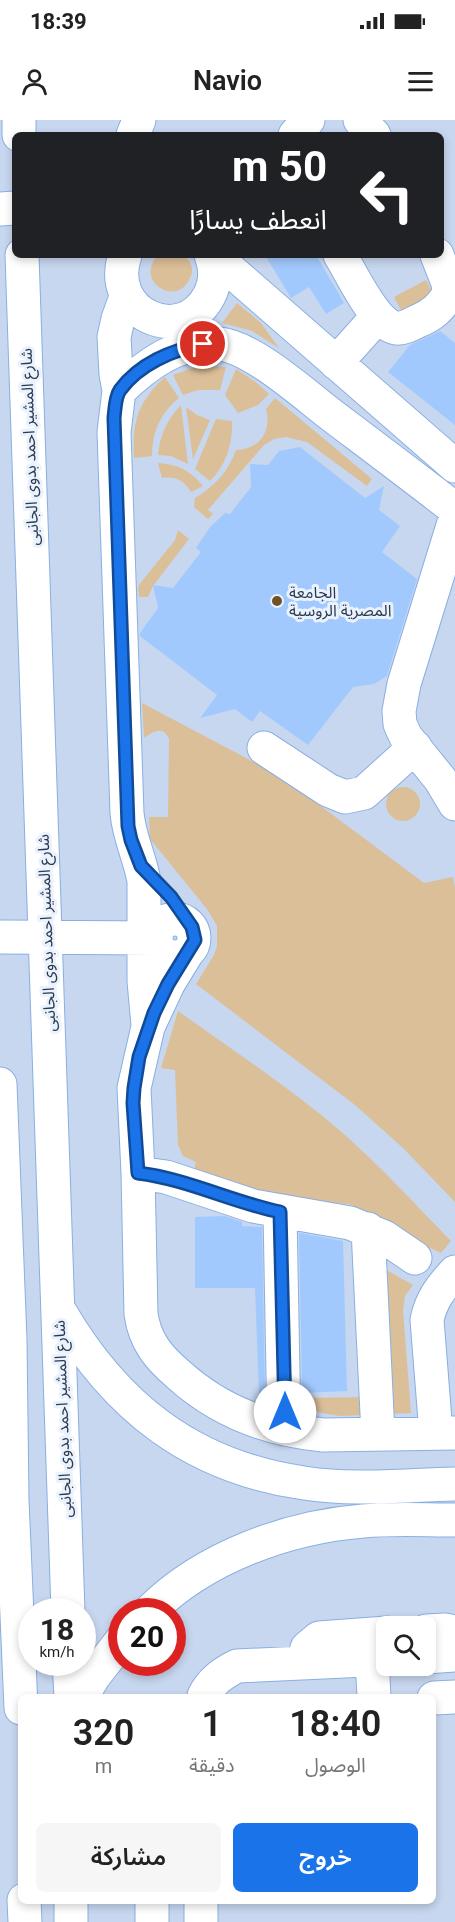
<!DOCTYPE html>
<html lang="ar">
<head>
<meta charset="utf-8">
<style>
  body { margin:0; font-family:Roboto,"Noto Sans Arabic",sans-serif; background:#f6f6f6; color:#222; direction:rtl; height:100vh; display:flex; flex-direction:column; font-size:22px; white-space:nowrap }
  * { box-sizing:border-box; margin:0 }
  p { font-size:20px; color:#767676 }
  .icon { flex:none; width:33px; height:33px; fill:none; stroke:currentColor; stroke-width:2; stroke-linecap:round; stroke-linejoin:round }
  .map { position:relative; flex:1; overflow:hidden; direction:ltr }
  .panel { position:absolute; left:18px; top:1574px; width:418px; height:210px; display:flex; flex-direction:column; background:#fff; border-radius:9px; box-shadow:0 3px 9px #0003; direction:rtl }
  .panel>* { flex:none }
  .hud { position:absolute; left:12px; top:12px; width:432px; height:126px; border-radius:9px; box-shadow:0 3px 9px #0003; direction:rtl; background:#202124; color:#fff; overflow:hidden }
  .fabs { position:absolute; left:376px; top:1496px; display:grid; gap:12px }
  .fabs a { display:grid; place-items:center; width:60px; height:60px; border-radius:9px; background:#fff; box-shadow:0 3px 9px #0003; font-size:30px }
  .speed { position:absolute; left:18px; top:1478px; display:flex; gap:12px; font-size:30px; font-weight:700; text-align:center }
  .speed>* { display:grid; place-content:center; width:78px; height:78px; border-radius:50%; background:#fff; box-shadow:0 3px 9px #0003; line-height:1 }
  .speed small { font-size:15px; font-weight:400 }
  .speed .limit { border:9px solid #d22; background:#fff; color:#111 }
  .pin { position:absolute; display:grid; place-items:center; width:51px; height:51px; color:#fff; margin:-26px; border:3px solid #fff; border-radius:50%; box-shadow:0 2px 6px #0007 }
  .me { position:absolute; width:66px; margin:-33px; rotate:0deg; stroke-linejoin:round; filter:drop-shadow(0 0 4px #0008) }
  .turn { display:flex; align-items:center; gap:21px; height:126px; padding:0 18px; font-size:27px }
  .turn .icon { width:78px; height:78px; stroke-width:2.5 }
  .turn b { display:block; font-size:42px; line-height:51px }
  .eta { display:flex; justify-content:space-evenly; align-items:center; height:102px; text-align:center }
  .eta b { font-size:36px; font-weight:600; line-height:42px }
  .primary-button { display:flex; gap:12px; margin-top:auto; padding:12px 18px }
  .primary-button a { flex:1; height:69px; border-radius:9px; background:#1a73e8; color:#fff; font-size:24px; font-weight:600; line-height:69px; text-align:center }
  .primary-button a+a { background:#f6f6f6; color:#222 }
  .status { display:flex; justify-content:space-between; align-items:center; height:42px; padding:0 30px; background:#fff; direction:ltr }
  .status svg { height:16px; fill:currentColor }
  header { display:flex; justify-content:space-between; align-items:center; height:78px; padding:0 18px; background:#fff; font-size:27px; font-weight:600 }
  .map>svg:first-child { display:block }
</style>
</head>
<body>
<div class="status"><b>18:39</b><svg viewBox="0 0 49 12"><path d="M0 12V9h3v3zM5 12V6h3v6zM10 12V3h3v9zM15 12V0h3v12zM26 1h20v11H26zM47 4h2v5h-2z"/></svg></div>
<header><svg class="icon" aria-label="menu" viewBox="0 0 24 24"><path d="M4 6h16M4 12h16M4 18h16"/></svg>Navio<svg class="icon" aria-label="person" viewBox="0 0 24 24"><circle cx="12" cy="8" r="4"/><path d="M4 21q1-7 8-7t8 7"/></svg></header>
<div class="map">
<svg width="455" height="1802" viewBox="0 0 455 1802">
  <rect width="100%" height="100%" fill="#d5e5fb"/>
  <path fill="#c7d7ef" fill-rule="evenodd" d="M0,0H455V1802H0ZM15,15H441V135H15ZM32,1491H82V1542H32ZM122,1491H172V1542H122ZM387,1506H426V1545H387ZM21,1576H434V1780H21Z"/>
  <path fill="#dbbf98" d="M158,135C170,135 187,131 191,145C193,149 192,154 190,158C178,188 133,162 158,135Z
    M426,160L435,177L403,194L394,177Z
    M237,183L261,203L279,228L252,211L222,203Z
    M198,246L226,247L220,270H198L183,275L173,255Z
    M236,249L257,263L269,274L258,285L238,293L225,275Z
    M165,257L179,278C160,293 152,313 152,336L134,338C132,301 138,282 165,257Z
    M275,278L372,359L367,366L307,322L286,317L274,319L264,325L208,390L213,394L208,399L194,387L195,378C215,366 228,352 236,330C260,329 272,311 266,289Z
    M181,285L188,344L171,336L158,335C160,314 167,300 181,285Z
    M186,287L197,295L210,300L193,339Z
    M216,299L232,301C233,324 226,345 210,361L195,349Z
    M158,343C178,344 191,351 203,366L191,372C184,360 175,356 162,358Z
    M178,410L189,419L153,466L148,477H139L138,469L139,465L175,420Z
    M142,583L269,650L298,669L424,763L453,757L455,768V1082L403,1028L355,985L196,864L214,835L217,826V806L207,789L150,719L149,697H168L169,619C163,605 153,612 144,618Z
    M386 684a17 17 0 1 1 34 0a17 17 0 1 1-34 0Z
    M178,891C234,931 292,969 344,1014C382,1048 416,1085 451,1121L441,1133L393,1111L367,1092L349,1084L292,1080L194,1050L196,1042L183,1036L178,1025L175,950L161,948Z
    M383,1148L413,1165L405,1176L403,1190L411,1293L388,1294Z
    M365,1277L364,1295L340,1296L305,1290V1278Z"/>
  <path fill="#a2c9fd" d="M265,135H316L344,183L326,194L309,167L291,178Z
    M440,211L455,223V305L388,252L410,225Z
    M300,327L365,378L384,366L379,390L400,406L382,432L417,459L387,556L374,564L353,567L308,625L260,591L252,602L235,589L200,598L217,575L140,516V513L158,488L153,465L173,468L201,432L196,428L210,407L225,393L230,394L251,367L250,344L268,345L279,331Z
    M225,1096L242,1102V1106L262,1107L265,1274H259L255,1168H195V1097Z
    M299,1113L343,1121L347,1271L302,1273Z"/>
  <g fill="none" stroke-linecap="round" stroke-linejoin="round">
    <g stroke="#89afe2" stroke-width="35">
      <path id="minor" d="M19,0V15
        M360,0L374,15
        M133,15L139,0
        M295,15L308,0
        M0,89L15,88
        M22,135L68,1491
        M125,135C105,193 181,228 209,176C216,163 216,148 211,135
        M213,135L455,346
        M340,135C352,154 374,204 396,208C403,209 412,204 418,201C433,195 441,187 449,174L448,163L437,135
        M126,177L118,199L114,217L116,254L119,271L114,312L127,693C129,717 140,738 144,761V861L148,905
        M336,243L378,196
        M119,271C146,245 178,220 219,224C253,227 306,276 334,297C375,328 415,358 455,389
        M455,399L404,564L399,591L400,604L406,617L440,659L455,684
        M264,628L328,670L345,677L364,673L415,627
        M156 818a19 19 0 1 1 38 0a19 19 0 1 1-38 0Z
        M0,817L156,818
        M187,833L168,864L148,907L134,968L138,1053L141,1194C145,1222 159,1238 179,1255C220,1292 269,1310 323,1315L455,1313
        M0,964L10,1220L12,1380L21,1588
        M138,1053L166,1057L253,1086L350,1103L384,1117L415,1138
        M280,1092L284,1309
        M368,1109L378,1314
        M59,1190C115,1287 192,1347 304,1363C353,1371 405,1365 455,1364
        M436,1313L427,1200C431,1180 441,1167 455,1152
        M150,1491C204,1437 288,1407 363,1401C393,1398 425,1400 455,1400
        M426,1511L445,1510L455,1512
        M426,1537L455,1535
        M372,1540L374,1576
        M69,1542L71,1576
        M303,1543L307,1528L319,1518L387,1513
        M82,1576L94,1556L122,1520
        M204,1576C211,1561 223,1553 237,1546L387,1539
        M434,1578L455,1577
        M24,1780L25,1802
        M71,1780V1802
        M152,1780V1802
        M201,1780V1802"/>
    </g>
    <use href="#minor" stroke="#fff" stroke-width="33"/>
  </g>
  <g fill="none" stroke-linecap="round" stroke-linejoin="round">
    <g stroke="#114b97" stroke-width="15">
      <path id="route" d="M203,224C172,230 139,244 120,270C115,277 115,290 114,298L128,706L131,720L141,746L171,777L192,807L195,820L168,864L154,893L139,937L134,968L133,983L138,1053C187,1059 232,1082 280,1092L285,1292"/>
    </g>
    <use href="#route" stroke="#1a73e8" stroke-width="10"/>
  </g>
  <circle fill="#6f5326" stroke="#eaf2fd" stroke-width="2" cx="277" cy="481" r="6"/>
  <g text-anchor="middle" stroke-width="6" stroke-linejoin="round" paint-order="stroke">
    <g font-size="16" fill="#2b3a4f" stroke="#eaf2fd">
      <text transform="translate(29 327) rotate(-92)" y="6">شارع المشير احمد بدوى الجانبى</text>
      <text transform="translate(46 813) rotate(-92)" y="6">شارع المشير احمد بدوى الجانبى</text>
      <text transform="translate(62 1299) rotate(-92)" y="6">شارع المشير احمد بدوى الجانبى</text>
    </g>
    <g font-size="16" fill="#2b3a4f" stroke="#eaf2fd" text-anchor="start">
      <text x="289" y="478">الجامعة<tspan x="289" dy="18">المصرية الروسية</tspan></text>
    </g>
  </g>
</svg>
<div class="fabs">
<a><svg class="icon" aria-label="search" viewBox="0 0 24 24"><circle cx="10" cy="10" r="6"/><path d="M15 15l6 6"/></svg></a>
</div>
<div class="speed"><div>18<small>km/h</small></div><div class="limit">20</div></div>
<div class="pin" style="left:203px;top:224px;background:#d93025"><svg class="icon" aria-label="arrive" viewBox="0 0 24 24"><path d="M6 21V4h12l-3 4 3 4H6"/></svg></div>
<svg class="me" style="left:285px;top:1292px" viewBox="-20 -20 40 40"><circle r="19" fill="#fff"/><path d="M0-13L10 11 0 6-10 11z" fill="#1a73e8"/></svg>
<div class="hud">
<div class="turn"><svg class="icon" aria-label="left" viewBox="0 0 24 24"><path d="M17 20v-9H6M10 6l-5 5 5 5"/></svg><div><b>50 m</b>انعطف يسارًا</div></div>
</div>
<section class="panel">
<div class="eta">
<div><b>18:40</b><p>الوصول</p></div>
<div><b>1</b><p>دقيقة</p></div>
<div><b>320</b><p>m</p></div>
</div>
<div class="primary-button"><a>خروج</a><a>مشاركة</a></div>
</section>
</div>
</body>
</html>
